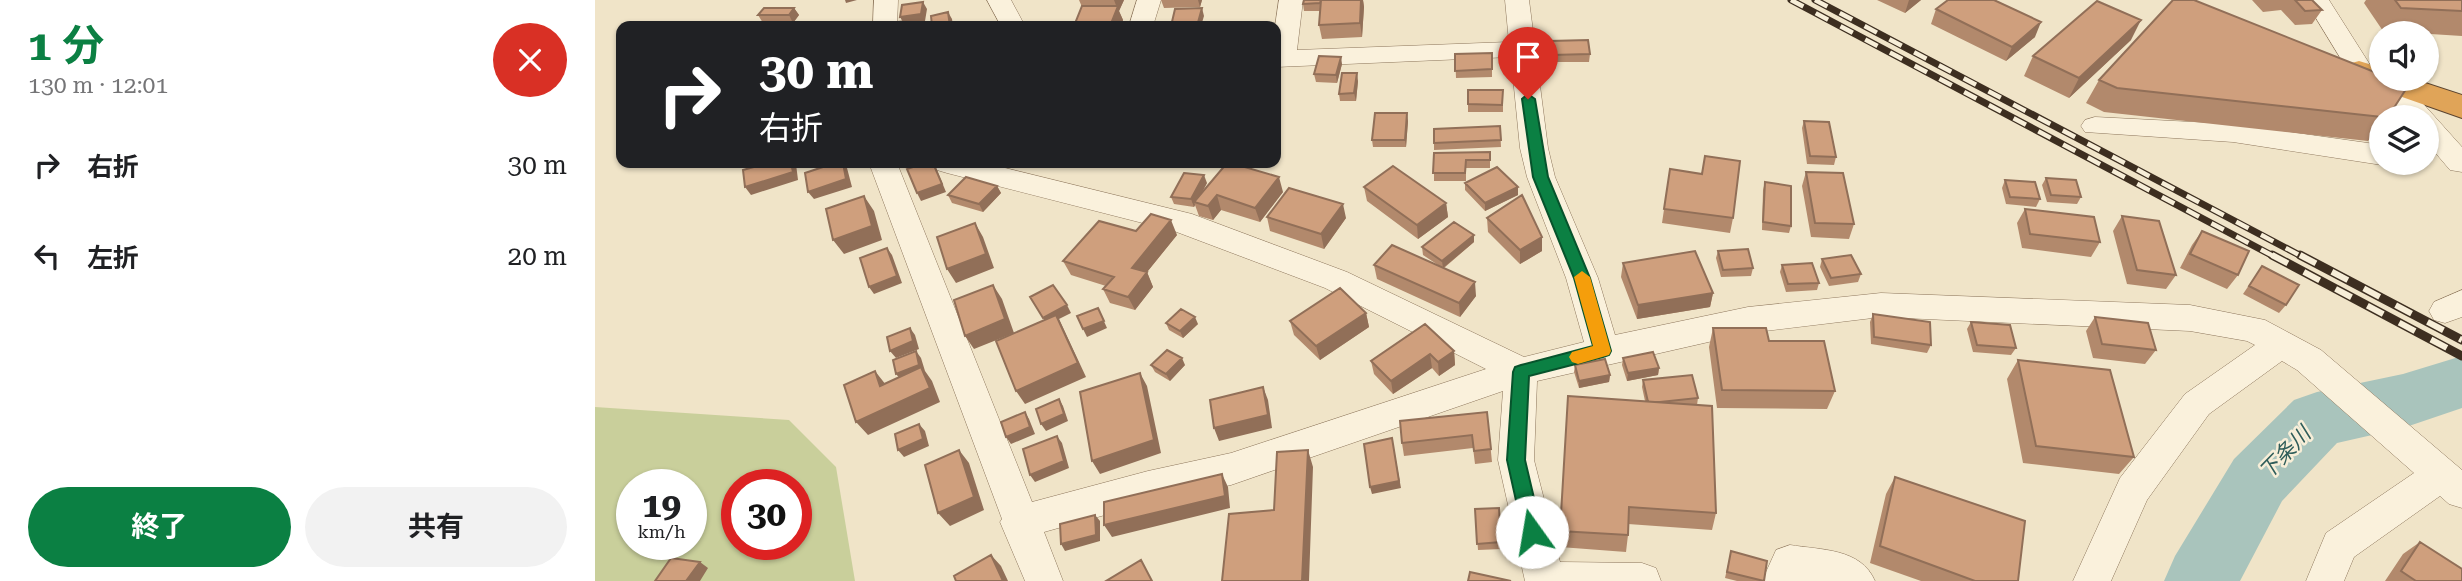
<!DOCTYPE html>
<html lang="ja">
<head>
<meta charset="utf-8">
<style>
  body { margin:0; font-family:"Roboto Serif","Noto Sans JP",serif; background:#f2f2f2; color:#202124; height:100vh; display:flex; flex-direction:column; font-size:26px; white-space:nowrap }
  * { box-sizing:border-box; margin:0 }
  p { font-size:23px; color:#757577 }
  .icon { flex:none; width:38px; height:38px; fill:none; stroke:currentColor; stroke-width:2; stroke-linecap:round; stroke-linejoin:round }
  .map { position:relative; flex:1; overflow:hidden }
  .drawer { display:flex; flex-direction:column; background:#fff; width:595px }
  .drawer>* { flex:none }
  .hud { position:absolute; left:21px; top:21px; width:665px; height:147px; border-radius:14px; box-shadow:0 2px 5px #0004; background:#202124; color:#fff; overflow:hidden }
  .controls { position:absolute; left:1774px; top:21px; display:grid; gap:14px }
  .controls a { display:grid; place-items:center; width:70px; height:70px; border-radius:50%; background:#fff; box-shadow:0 2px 5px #0004; font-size:35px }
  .speed { position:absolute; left:21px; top:469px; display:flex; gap:14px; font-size:35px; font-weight:700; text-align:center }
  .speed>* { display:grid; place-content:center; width:91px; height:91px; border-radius:50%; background:#fff; box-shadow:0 2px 5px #0004; line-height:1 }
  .speed small { font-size:18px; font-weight:400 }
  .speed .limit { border:10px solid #d22; background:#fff; color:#111 }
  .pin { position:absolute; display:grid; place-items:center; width:60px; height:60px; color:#fff; margin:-72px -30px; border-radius:50% 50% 50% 0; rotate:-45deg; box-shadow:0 0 7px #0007 }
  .pin .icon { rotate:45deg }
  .me { position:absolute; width:77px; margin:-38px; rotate:347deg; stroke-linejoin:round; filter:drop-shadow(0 0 5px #0008) }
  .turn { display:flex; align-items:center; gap:24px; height:147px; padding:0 28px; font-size:32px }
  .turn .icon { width:91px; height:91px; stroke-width:2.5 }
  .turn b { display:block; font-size:49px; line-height:60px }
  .round { display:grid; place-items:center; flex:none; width:74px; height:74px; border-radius:37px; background:#f2f2f2 }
  .head { display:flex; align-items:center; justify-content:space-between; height:119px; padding:0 28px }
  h1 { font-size:42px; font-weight:700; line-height:52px; color:#0b8043 }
  .action { display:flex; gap:14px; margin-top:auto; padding:14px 28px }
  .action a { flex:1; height:80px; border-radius:42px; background:#0b8043; color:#fff; font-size:28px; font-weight:700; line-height:80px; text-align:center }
  .action a+a { background:#f2f2f2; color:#202124 }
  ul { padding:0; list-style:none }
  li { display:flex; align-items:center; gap:21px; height:91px; padding:0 28px }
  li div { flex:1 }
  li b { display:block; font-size:26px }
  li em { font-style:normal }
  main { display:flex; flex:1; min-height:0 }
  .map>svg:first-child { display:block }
</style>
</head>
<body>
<main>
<section class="drawer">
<div class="head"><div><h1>1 分</h1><p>130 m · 12:01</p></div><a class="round" style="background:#d93025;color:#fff"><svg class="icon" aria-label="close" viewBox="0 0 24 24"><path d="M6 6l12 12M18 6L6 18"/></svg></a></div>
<ul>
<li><svg class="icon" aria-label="right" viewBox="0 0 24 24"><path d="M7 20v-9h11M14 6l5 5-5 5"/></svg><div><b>右折</b></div><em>30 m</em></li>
<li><svg class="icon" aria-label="left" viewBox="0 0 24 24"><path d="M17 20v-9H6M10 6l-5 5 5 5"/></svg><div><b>左折</b></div><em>20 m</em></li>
</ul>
<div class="action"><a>終了</a><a>共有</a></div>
</section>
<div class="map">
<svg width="1867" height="581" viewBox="0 0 1867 581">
  <rect width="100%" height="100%" fill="#f0e4c8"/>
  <path fill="#c9cf9b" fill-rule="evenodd" d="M0,407L194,420L241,467L260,581H0ZM37,485H96V544H37ZM142,485H201V544H142Z"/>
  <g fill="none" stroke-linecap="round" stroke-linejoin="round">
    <path fill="#a9c4bc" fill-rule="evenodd" d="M1867,356V408L1808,428L1742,443L1687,501L1645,581H1569L1580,556L1639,459L1699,400L1722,392L1808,374Z"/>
    <g stroke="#8d765c" stroke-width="1">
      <path id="minor" d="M279,0H303L302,26H278Z
        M392,0H416L430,26H406Z
        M542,0H566L558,26H534Z
        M684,0H708L702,50L914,42L910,0H934L953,148L960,177L1003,278L1020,335L1153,307L1286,293L1595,305L1670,320L1726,350L1867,470V508L1854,504L1845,496L1759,557L1749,581H1711L1731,533L1819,473L1702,370L1687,361L1614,414L1552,500L1516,581H1478L1525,478L1590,394L1660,345L1652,341L1595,331L1286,317L1153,333L942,381L939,460L965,562L1047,563L1061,568L1066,581H930L903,460L908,391L636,485L553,503L449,532L468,581H430L405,522L407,519L274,163H302L437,502L553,471L636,453L891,369L730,288L579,231L352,173L342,170L338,163H390L597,214L752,272L929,357L989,342L971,278L932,177L925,148L916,57L681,67L680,26Z
        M1710,0H1734L1779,71L1775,77L1766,79L1757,77Z
        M1785,75L1787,79H1806L1867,147V172L1855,170L1832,143V117H1810L1781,81Z
        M1500,117L1638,124L1787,145V163H1793L1787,165L1638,142L1490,132L1486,126L1490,120Z
        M1867,290V317L1850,323L1839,320L1834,311L1839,302Z
        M1195,545C1226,550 1266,548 1280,581H1167L1181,550Z"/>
    </g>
    <g stroke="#5b4430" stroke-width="2">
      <path id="highway" d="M1764,61L1787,68V79H1818L1867,95V118L1753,78L1748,71L1753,64Z"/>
    </g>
    <use href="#minor" fill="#faf1dc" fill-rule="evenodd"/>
    <use href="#highway" fill="#e0a458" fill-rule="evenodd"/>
    <g stroke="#3d2e20" stroke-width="7">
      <path id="rail-far1" d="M1196,0L1680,257
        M1220,0L1708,257"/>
    </g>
    <g stroke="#3d2e20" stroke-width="9">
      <path id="rail" d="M1677,255L1867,356
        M1705,255L1867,340"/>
    </g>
    <use href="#rail-far1" stroke="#f7eed8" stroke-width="4.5" stroke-dasharray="14" stroke-linecap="butt"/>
    <use href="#rail" stroke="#f7eed8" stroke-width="6" stroke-dasharray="18" stroke-linecap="butt"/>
  </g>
  <path fill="#b2896c" d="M484,0H529L524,11L528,20L526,26H479L487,7Z
    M566,0H607L605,7L569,8Z
    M709,0H768L769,7L767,37L727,39L724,25L725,11H709L708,4Z
    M1282,0H1326L1310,13Z
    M1657,0H1717L1727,10L1717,24L1700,25L1686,10L1668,12Z
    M1771,0H1867V36L1788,31L1769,3Z
    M199,8L204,15L198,23H168L163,15Z
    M1341,9L1440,37L1411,61L1336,24Z
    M1536,40L1474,98L1429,76L1438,56Z
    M955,41L995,54L994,62H955Z
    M897,53V77L861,78L860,54Z
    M747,64L742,83L721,82L719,74Z
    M1504,80L1787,117V125L1773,141L1509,112L1491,103Z
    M763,81L761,101H745L744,94Z
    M908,90V112H873V104Z
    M813,121L811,147H778L777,140Z
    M1209,121L1241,157L1239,165L1212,164L1207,128Z
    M905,126L906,147L839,150V143Z
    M895,152V168H871V181H839V153Z
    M1075,169L1138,218L1135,233L1067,223Z
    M1211,172L1259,224L1254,239L1216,237L1207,186Z
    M1451,178L1486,197L1482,204L1452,202L1447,185Z
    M1410,180L1445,199L1441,207L1411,204L1407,188Z
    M1170,182L1196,226L1194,233L1167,230L1168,190Z
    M612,183L606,193L688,192L665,222L626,210L618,220L604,216L600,205L599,207L579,204L576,197Z
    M870,183L923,187V195L890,211L870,190Z
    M402,186L406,193L388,212L357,203L353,195Z
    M769,187L851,203L853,217L823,239L772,201Z
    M1430,209L1505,242L1496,257L1427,248L1422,223Z
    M1527,216L1581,275L1571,289L1532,284L1518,231Z
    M672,217L751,218L729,249L675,231Z
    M892,218L947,251L925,264L893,232Z
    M541,231L582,235L552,272L558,287L540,310L515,303L508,289L511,286L476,275L468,261Z
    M1607,231L1643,275L1632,289L1585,268L1597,245Z
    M879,242L849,268L881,296L865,317L782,279L779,265H843L828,255L827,247Z
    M1123,251L1158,268L1156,276L1126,277L1121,258Z
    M1227,259L1266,274L1263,282L1234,286L1225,267Z
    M1028,263L1118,293L1115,307L1042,319L1026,277Z
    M1187,265L1224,283L1222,290L1191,292L1185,272Z
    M1667,266L1691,305L1684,313L1648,294Z
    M771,313L774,327L725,360L699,335L695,321Z
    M1278,314L1336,345L1332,353L1276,344L1275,322Z
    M1500,317L1561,350L1550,364L1498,358L1491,331Z
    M1376,322L1421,348L1416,355L1378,352L1372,329Z
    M571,323L603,324L588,338L574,330Z
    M1118,328L1174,341L1240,391L1232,409L1122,408L1114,347Z
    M859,351L860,365L844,376L837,368L798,394L779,374L776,361Z
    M1028,358L1064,368L1063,375L1032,381L1027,365Z
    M1423,360L1539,457L1524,474L1428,463L1412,379Z
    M556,365H590L575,381L560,372Z
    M980,365L1015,375L1014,382L984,388L979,372Z
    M1048,380L1103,398L1102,405L1121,513L1117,530L1033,524V535L1031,552L965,547L973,396L1050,401L1047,387Z
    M892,412L897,462L880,464L878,448L809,456L807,443Z
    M1300,477L1423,581H1326L1275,563L1291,494Z
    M904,508L907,549L883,550L880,509Z
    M1825,542L1867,581H1790L1808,554Z
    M1136,551L1169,581H1142L1130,578Z"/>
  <path fill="#916f58" d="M250,0H262L251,3Z
    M519,0H529L524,11L528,20L526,26H515L522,8Z
    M603,0H607L605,7Z
    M766,0H768L769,7L767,37L765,23Z
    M1314,0H1326L1310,13Z
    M328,2L332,9L330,21L324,22L327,26L309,24L305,17Z
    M199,8L204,15L198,23L194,15Z
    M607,8L609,16L606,26H602Z
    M353,12L357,19L358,26H355Z
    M1546,20L1536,40L1474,98L1484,78Z
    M1446,22L1440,37L1411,61L1417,47Z
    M746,57L747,64L742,83L741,75Z
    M762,73L763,81L761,101L759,93Z
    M812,113L813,121L811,147L810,140Z
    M196,163L201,164L203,180L156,195L150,187Z
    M248,163L252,168L257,187L219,199L213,192Z
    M339,163L351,192L326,201L322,193Z
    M609,175L612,183L602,202H599L600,205L599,207L596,199Z
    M684,177L688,192L665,222L660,208Z
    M402,186L406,193L388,212L384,204Z
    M923,187V195L890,211V203Z
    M622,195L626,210L618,220L613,206Z
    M269,196L279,211L287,240L249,254L238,240Z
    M851,203L853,217L823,239L822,225Z
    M748,204L751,218L729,249L726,234Z
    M576,220L582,235L544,282L537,268Z
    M380,223L388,237L399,268L361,283L352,269Z
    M879,235V242L848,268L847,261Z
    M947,237V251L925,264V250Z
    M292,248L297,255L307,283L279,294L274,287Z
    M552,272L558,287L540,310L533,297Z
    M880,282L881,296L865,317L864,303Z
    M398,285L407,299L419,333L379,349L370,336Z
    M1118,293L1115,307L1042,319L1043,305Z
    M472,305L476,313L464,319L491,377L430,404L421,391L452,325L448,318Z
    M503,308L512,328L492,337L488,329Z
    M771,313L774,327L725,360L721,346Z
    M600,317L603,324L588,338L585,331Z
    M315,328L320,335L324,349L301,358L295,351Z
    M321,351L326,358L330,371L337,381L345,402L273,435L261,422L307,381L301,374Z
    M859,351L860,365L844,376L843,362Z
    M835,354L837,368L798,394L796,381Z
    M587,358L590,365L575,381L571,374Z
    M1064,368L1063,375L1032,381L1033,373Z
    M280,371L291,385L285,386Z
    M545,373L552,386L566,453L505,474L497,461Z
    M1015,375L1014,382L984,388V381Z
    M668,387L673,400L677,428L624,441L619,428Z
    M464,399L468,406L473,421L451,431L446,424Z
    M430,412L434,419L440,434L416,444L411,437Z
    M324,424L330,431L334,446L309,457L303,450Z
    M462,436L467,443L474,468L440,482L435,475Z
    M797,438L806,488L777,494L775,487Z
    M364,450L374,463L389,510L355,526L343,513Z
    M713,450L718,467L714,581H707Z
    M627,474L633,487L635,508L517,537L509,525Z
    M500,515L505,521V541L470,551L466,544Z
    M396,555L406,566L413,581H408Z
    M105,562L113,568L105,581H91Z"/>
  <path fill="#cf9f7d" stroke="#916f58" stroke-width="2" d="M709,0H726L725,3L708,4Z
    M726,0H766L765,23L724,25Z
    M1353,0H1399L1446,22L1417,47L1341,9Z
    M1578,0H1599L1787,75V79H1796L1813,86L1793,117H1787L1522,88L1504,80Z
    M1700,0H1717L1727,10L1710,11Z
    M1800,0H1867V11L1806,8Z
    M1502,1L1546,20L1484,78L1438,56Z
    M328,2L326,14L305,17L307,5Z
    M487,6H523L515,26H479Z
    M169,8H199L194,15H163Z
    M607,8L602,26H576L580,9Z
    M353,12L355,26H337L336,16Z
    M323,20L321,26H301L303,22Z
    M993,40L995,54L956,55L955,41Z
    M897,53V69L860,71V54Z
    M724,56L746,57L741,75L719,74Z
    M747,73H762L759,93L744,94Z
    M873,90H908L907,105L873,104Z
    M780,113H812L810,140H777Z
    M1209,121L1234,122L1241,157L1215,156Z
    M905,126L906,140L839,143V129Z
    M895,152V160H871L870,173H838L839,153Z
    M1110,156L1145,161L1138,218L1069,209L1075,169L1107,174Z
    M173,163H196L198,172L150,187L148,170Z
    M240,163H248L251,179L213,192L210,173Z
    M330,163H338L347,184L322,193L312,169Z
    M632,163H636L684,177L660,208L622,195L613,206L599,202Z
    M798,166L851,203L822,225L769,187Z
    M902,167L923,187L890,203L870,183Z
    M1211,172L1248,173L1259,224L1220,223Z
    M589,173L609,175L596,199L576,197Z
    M371,177L402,186L384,204L353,195Z
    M1451,178L1481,180L1486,197L1456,195Z
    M1410,180L1440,182L1445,199L1415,197Z
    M1170,182L1196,186V226L1168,222Z
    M694,188L748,204L726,234L672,217Z
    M927,195L947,237L925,250L892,218Z
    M269,196L277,226L238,240L231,209Z
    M1430,209L1499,217L1505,242L1435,234Z
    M556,214L576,220L537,268L552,272L533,297L508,289L519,277L468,261L504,221L541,231Z
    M1527,216L1564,221L1581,275L1542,270Z
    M859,222L879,235L847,261L827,247Z
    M380,223L391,254L352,269L342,237Z
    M1607,231L1654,251L1643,275L1595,254Z
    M797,245L880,282L864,303L779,265Z
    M292,248L302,276L274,287L265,258Z
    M1153,249L1158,268L1128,270L1123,251Z
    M1100,251L1118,293L1043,305L1028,263Z
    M1256,255L1266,274L1236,278L1227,259Z
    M1217,263L1224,283L1193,284L1187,265Z
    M1667,266L1704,285L1691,305L1654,286Z
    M398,285L410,319L370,336L359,300Z
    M458,285L472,305L448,318L435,297Z
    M745,288L771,313L721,346L695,321Z
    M503,308L509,321L488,329L482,316Z
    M586,309L600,317L585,331L571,323Z
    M1278,314L1335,322L1336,345L1279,337Z
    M461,315L483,363L421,391L401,341Z
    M1500,317L1553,323L1561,350L1507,344Z
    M1376,322L1415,325L1421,348L1382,345Z
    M830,324L859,351L843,362L835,354L796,381L776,361Z
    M315,328L318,341L295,351L292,337Z
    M1118,328H1171L1174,341H1229L1240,391L1127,390Z
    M572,350L587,358L571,374L556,365Z
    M321,351L324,365L301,374L298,360Z
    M1058,352L1064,368L1033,373L1028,358Z
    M1010,359L1015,375L984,381L980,365Z
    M1423,360L1515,370L1539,457L1441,446Z
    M326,367L335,388L261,422L249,385L280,371L285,386Z
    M545,373L559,440L497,461L485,392Z
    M1097,375L1103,398L1065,402H1053L1048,380Z
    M668,387L673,415L619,428L615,400Z
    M973,396L1117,406L1121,513L1034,507L1033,535L965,531Z
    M464,399L469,414L446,424L441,409Z
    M430,412L435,427L411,437L406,422Z
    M892,412L896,449L879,451L877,435L807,443L805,421Z
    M324,424L328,439L303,450L300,434Z
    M462,436L469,461L435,475L428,449Z
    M797,438L804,481L775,487L769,444Z
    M364,450L379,497L343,513L330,465Z
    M713,450L707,581H627L634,514L679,510L682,452Z
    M627,474L630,496L509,525V502Z
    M1300,477L1430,521L1423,581H1380L1285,546Z
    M904,508L906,542L882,544L880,509Z
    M500,515L501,535L466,544L465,524Z
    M1825,542L1867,569V581H1821L1806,571Z
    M1136,551L1172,561L1169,581L1132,572Z
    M396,555L408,581H361L359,576Z
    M76,558L105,562L91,581H60Z
    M546,560L557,581H511Z
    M875,572L916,581H873Z"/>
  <path fill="#0b8043" stroke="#07532c" stroke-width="2" d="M933,94L940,99L953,177L995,278L1016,351L1014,355L1008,357L934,376L930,460L947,532L944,538L937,541L931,538L928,532L912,460L918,372L920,367L926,365L998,346L979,278L938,177L927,99Z"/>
  <path fill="#f59e0b" d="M987,271L995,277L1016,351L1014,355L983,364L977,362L974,357L977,352L998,346L979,277Z"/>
  <g text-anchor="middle" stroke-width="5" stroke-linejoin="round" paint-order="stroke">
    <g font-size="21" font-style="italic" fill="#2f5d5a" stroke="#f7eed8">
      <text transform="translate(1690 453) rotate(-46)" y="7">下条川</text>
    </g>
  </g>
</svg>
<div class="controls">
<a><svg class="icon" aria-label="sound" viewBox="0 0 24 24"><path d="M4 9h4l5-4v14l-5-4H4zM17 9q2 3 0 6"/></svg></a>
<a><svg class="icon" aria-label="layers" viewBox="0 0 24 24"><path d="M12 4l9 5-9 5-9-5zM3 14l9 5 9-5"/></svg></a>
</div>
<div class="speed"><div>19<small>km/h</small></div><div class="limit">30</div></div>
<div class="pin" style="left:933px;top:99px;background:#d93025"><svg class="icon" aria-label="arrive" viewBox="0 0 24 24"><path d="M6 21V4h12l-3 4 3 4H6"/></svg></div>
<svg class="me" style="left:937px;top:532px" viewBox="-20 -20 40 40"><circle r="19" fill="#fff"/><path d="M0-13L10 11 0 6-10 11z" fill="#0b8043"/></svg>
<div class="hud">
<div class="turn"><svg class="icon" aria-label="right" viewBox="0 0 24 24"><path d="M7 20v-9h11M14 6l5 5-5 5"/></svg><div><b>30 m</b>右折</div></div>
</div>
</div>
</main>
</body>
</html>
